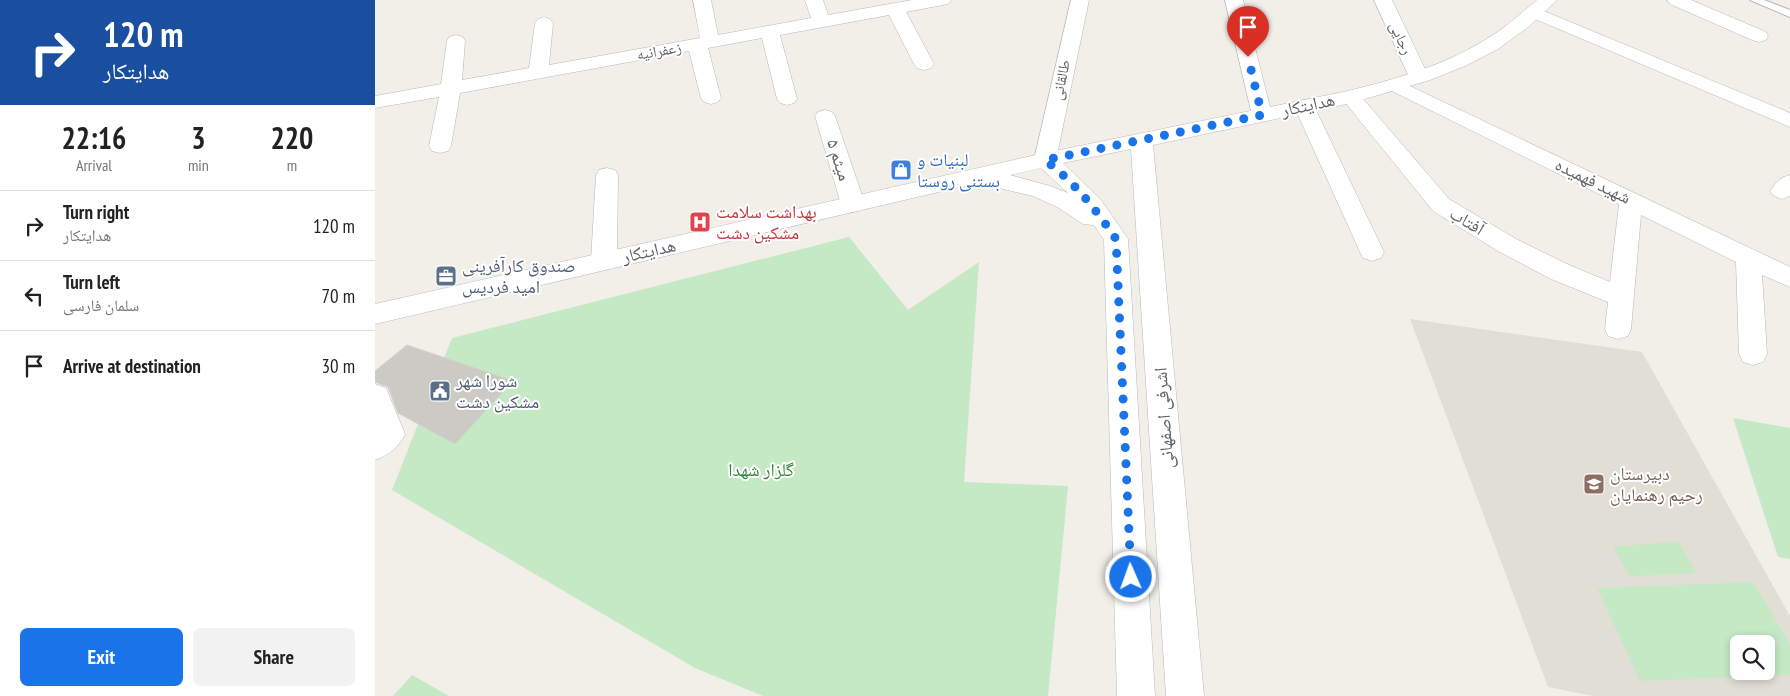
<!DOCTYPE html>
<html lang="en">
<head>
<meta charset="utf-8">
<style>
  body { margin:0; font-family:"PT Sans Narrow","Noto Naskh Arabic",sans-serif; background:#f2f2f2; color:#222; height:100vh; display:flex; flex-direction:column; font-size:19px; white-space:nowrap }
  * { box-sizing:border-box; margin:0 }
  p { font-size:16px; color:#767676 }
  .icon { flex:none; width:28px; height:28px; fill:none; stroke:currentColor; stroke-width:2; stroke-linecap:round; stroke-linejoin:round }
  .map { position:relative; flex:1; overflow:hidden }
  .side { display:flex; flex-direction:column; background:#fff; width:375px }
  .side>* { flex:none }
  .hud { background:#1a4fa0; color:#fff; overflow:hidden }
  .fabs { position:absolute; left:1355px; top:635px; display:grid; gap:10px }
  .fabs a { display:grid; place-items:center; width:45px; height:45px; border-radius:8px; background:#fff; box-shadow:0 2px 8px #0003; font-size:25px }
  .pin { position:absolute; display:grid; place-items:center; width:42px; height:42px; color:#fff; margin:-51px -21px; border-radius:50% 50% 50% 0; rotate:-45deg; box-shadow:0 0 5px #0007 }
  .pin .icon { rotate:45deg }
  .me { position:absolute; width:55px; margin:-28px; rotate:358deg; stroke-linejoin:round; filter:drop-shadow(0 0 4px #0008) }
  .turn { display:flex; align-items:center; gap:18px; height:105px; padding:0 20px; font-size:22px }
  .turn .icon { width:65px; height:65px; stroke-width:2.5 }
  .turn b { display:block; font-size:35px; line-height:42px }
  .eta { display:flex; justify-content:space-evenly; align-items:center; height:85px; text-align:center }
  .eta b { font-size:30px; font-weight:600; line-height:35px }
  .cta { display:flex; gap:10px; margin-top:auto; padding:10px 20px }
  .cta a { flex:1; height:58px; border-radius:8px; background:#1a73e8; color:#fff; font-size:20px; font-weight:600; line-height:58px; text-align:center }
  .cta a+a { background:#f2f2f2; color:#222 }
  ul { padding:0; list-style:none }
  li { display:flex; align-items:center; gap:15px; height:70px; padding:0 20px; border-top:1px solid #e0e0e0 }
  li div { flex:1 }
  li b { display:block; font-size:19px }
  li em { font-style:normal }
  main { display:flex; flex:1; min-height:0 }
  .map>svg:first-child { display:block }
</style>
</head>
<body>
<main>
<section class="side">
<div class="hud">
<div class="turn"><svg class="icon" aria-label="right" viewBox="0 0 24 24"><path d="M7 20v-9h11M14 6l5 5-5 5"/></svg><div><b>120 m</b>هدایتکار</div></div>
</div>
<div class="eta">
<div><b>22:16</b><p>Arrival</p></div>
<div><b>3</b><p>min</p></div>
<div><b>220</b><p>m</p></div>
</div>
<ul>
<li><svg class="icon" aria-label="right" viewBox="0 0 24 24"><path d="M7 20v-9h11M14 6l5 5-5 5"/></svg><div><b>Turn right</b><p>هدایتکار</p></div><em>120 m</em></li>
<li><svg class="icon" aria-label="left" viewBox="0 0 24 24"><path d="M17 20v-9H6M10 6l-5 5 5 5"/></svg><div><b>Turn left</b><p>سلمان فارسی</p></div><em>70 m</em></li>
<li><svg class="icon" aria-label="arrive" viewBox="0 0 24 24"><path d="M6 21V4h12l-3 4 3 4H6"/></svg><div><b>Arrive at destination</b></div><em>30 m</em></li>
</ul>
<div class="cta"><a>Exit</a><a>Share</a></div>
</section>
<div class="map">
<svg width="1415" height="696" viewBox="0 0 1415 696">
  <rect width="100%" height="100%" fill="#f1efe8"/>
  <path fill="#e1ded6" fill-rule="evenodd" d="M1035,319L1267,352L1415,616V696H1218L1173,687ZM1364,644H1391V671H1364Z"/>
  <path fill="#c5e8c5" fill-rule="evenodd" d="M474,237L533,310L604,262L589,482L693,486L673,696H388L320,668L17,490L77,338Z
    M1358,418L1415,428V559L1403,557Z
    M1304,542L1321,573L1254,576L1238,546Z
    M1378,582L1415,644V675L1265,681L1222,588ZM1364,644H1391V671H1364Z
    M37,675L74,696H18Z"/>
  <path fill="#cccac5" stroke="#d6d1c6" d="M32,345L138,381L80,444L23,413L13,387L0,382V371Z"/>
  <g fill="none" stroke-linecap="round" stroke-linejoin="round">
    <g stroke="#b5b8bc" stroke-width="2">
      <path id="service" d="M1375,0H1389L1415,10V17Z"/>
    </g>
    <g stroke="#b5b8bc" stroke-width="1">
      <path id="minor" d="M318,0H336L343,35L436,18L430,0H448L453,15L537,0H576L573,4L531,12L559,64L556,68L549,70L542,68L539,64L514,15L405,35L422,99L419,103L412,105L405,103L402,99L387,38L333,48L346,98L343,102L336,104L329,102L326,98L314,51L85,93L76,146L73,151L65,153L57,151L54,146L64,97L0,108V96L66,84L72,41L74,37L81,35L88,37L90,41L87,80L154,68L160,23L163,19L169,17L175,19L178,23L174,65L325,38Z
        M999,0H1017L1054,77L1051,81L1044,83L1037,81L1034,77Z
        M1292,0H1316L1391,32L1393,36L1391,40L1384,42L1377,40L1295,4Z
        M1159,7L1415,113V127L1153,16L1150,12L1153,8Z
        M1020,79L1415,267V287L1387,275L1392,354L1388,362L1378,365L1368,362L1364,354L1361,262L1266,215L1256,329L1253,336L1243,339L1233,336L1230,329L1233,302L1176,279L1123,251L1058,211L969,101L966,97L969,93L976,91L983,93L1074,199L1141,239L1194,265L1235,282L1244,204L1013,89L1010,85L1013,81Z
        M929,100L936,102L939,106L1009,252L1006,258L997,261L988,258L985,252L919,106L922,102Z
        M450,110L457,112L460,116L490,204L486,210L478,212L470,210L466,204L440,116L443,112Z
        M232,168L240,170L243,175L242,261L238,267L229,270L220,267L216,261L221,175L224,170Z
        M1415,175V196L1407,199L1399,196L1395,191C1401,183 1405,177 1415,175Z
        M0,384L11,388L30,434C24,447 14,455 0,460Z"/>
    </g>
    <g stroke="#b5b8bc" stroke-width="1">
      <path id="tertiary" d="M696,0H714L681,160L678,165L670,167L662,165L659,160Z
        M850,0H868L897,115L894,119L887,121L880,119L877,115Z"/>
    </g>
    <g stroke="#b6babf" stroke-width="1">
      <path id="secondary" d="M1162,0H1182L1152,28L1123,49L1090,66L1055,80L976,103L778,145L829,696H791L756,149L688,163L726,200L753,239L780,696H742L729,240L719,225L708,224L684,208L658,196L602,183L0,324V304L670,153L973,91C1021,79 1068,66 1110,40C1129,29 1145,14 1162,0ZM666,168L693,193L675,186L635,175Z"/>
    </g>
    <use href="#service" fill="#fff" fill-rule="evenodd"/>
    <use href="#minor" fill="#fff" fill-rule="evenodd"/>
    <use href="#tertiary" fill="#fff" fill-rule="evenodd"/>
    <use href="#secondary" fill="#fff" fill-rule="evenodd"/>
  </g>
  <g fill="none" stroke-linecap="round" stroke-linejoin="round">
    <path stroke="#1a73e8" stroke-width="9" stroke-dasharray="0 16.2" d="M756,577L741,239C719,207 701,184 670,160L887,115L873,57"/>
  </g>
  <defs>
    <g id="shop-square" transform="scale(1.125)"><rect x="-9" y="-9" width="18" height="18" rx="4" fill="#3f7fe0" stroke="#fff"/><path d="M-5-2.5h2.3a2.7 3.5 0 0 1 5.4 0H5L5.5 6h-11ZM-1.5-2.5h3a1.5 2.3 0 0 0-3 0Z" fill="#fff"/></g>
    <g id="hospital-square" transform="scale(1.125)"><rect x="-9" y="-9" width="18" height="18" rx="4" fill="#e0444e" stroke="#fff"/><path d="M-5-5h3v3.5h4V-5h3V5h-3V1.5h-4V5h-3Z" fill="#fff"/></g>
    <g id="office-square" transform="scale(1.125)"><rect x="-9" y="-9" width="18" height="18" rx="4" fill="#5c6f8a" stroke="#fff"/><path d="M-6-3h4V-5.5h4V-3h4V5H-6ZM-1-4.5V-3h2v-1.5ZM-6 0V1H6V0Z" fill="#fff"/></g>
    <g id="civic-square" transform="scale(1.125)"><rect x="-9" y="-9" width="18" height="18" rx="4" fill="#5c6f8a" stroke="#fff"/><path d="M-.6-6.5H3V-4.5H.6V-3L4-1V1h2V6H-6V1h2V-1L-.6-3ZM-1.2 2.5V6h2.4V2.5Z" fill="#fff"/></g>
    <g id="school-square" transform="scale(1.125)"><rect x="-9" y="-9" width="18" height="18" rx="4" fill="#8d6e63" stroke="#fff"/><path d="M0-5L7-2L0 1L-7-2ZM-4 1L0 2.5L4 1V4Q0 6-4 4Z" fill="#fff"/></g>
  </defs>
  <g fill-rule="evenodd">
    <use href="#shop-square" x="526" y="170"/>
    <use href="#hospital-square" x="325" y="222"/>
    <use href="#office-square" x="71" y="276"/>
    <use href="#civic-square" x="65" y="391"/>
    <use href="#school-square" x="1219" y="484"/>
  </g>
  <g text-anchor="middle" stroke-width="4" stroke-linejoin="round" paint-order="stroke">
    <g font-size="15" fill="#5f6368" stroke="#fff">
      <text transform="translate(1026 38) rotate(65)" y="5">رجایی</text>
      <text transform="translate(284 51) rotate(-10)" y="5">زعفرانیه</text>
      <text transform="translate(686 80) rotate(-78)" y="5">طالقانی</text>
    </g>
    <g font-size="18" fill="#5f6368" stroke="#fff">
      <text transform="translate(933 105) rotate(-12)" y="6">هدایتکار</text>
      <text transform="translate(464 160) rotate(72)" y="6">میثم ۵</text>
      <text transform="translate(1218 181) rotate(26)" y="6">شهید فهمیده</text>
      <text transform="translate(1092 221) rotate(31)" y="6">آفتاب</text>
      <text transform="translate(274 251) rotate(-13)" y="6">هدایتکار</text>
      <text transform="translate(789 418) rotate(-94)" y="6">اشرفی اصفهانی</text>
    </g>
    <g font-size="18" fill="#366cbe" stroke="#fff" text-anchor="start">
      <text x="542" y="166">لبنیات و<tspan x="542" dy="21">بستنی روستا</tspan></text>
    </g>
    <g font-size="18" fill="#be3a42" stroke="#fff" text-anchor="start">
      <text x="341" y="218">بهداشت سلامت<tspan x="341" dy="21">مشکین دشت</tspan></text>
    </g>
    <g font-size="18" fill="#4e5e75" stroke="#fff" text-anchor="start">
      <text x="87" y="272">صندوق کارآفرینی<tspan x="87" dy="21">امید فردیس</tspan></text>
      <text x="81" y="387">شورا شهر<tspan x="81" dy="21">مشکین دشت</tspan></text>
    </g>
    <g font-size="18" fill="#348238" stroke="#fff">
      <text x="386" y="476">گلزار شهدا</text>
    </g>
    <g font-size="18" fill="#785e54" stroke="#fff" text-anchor="start">
      <text x="1235" y="480">دبیرستان<tspan x="1235" dy="21">رحیم رهنمایان</tspan></text>
    </g>
  </g>
</svg>
<div class="fabs">
<a><svg class="icon" aria-label="search" viewBox="0 0 24 24"><circle cx="10" cy="10" r="6"/><path d="M15 15l6 6"/></svg></a>
</div>
<div class="pin" style="left:873px;top:57px;background:#d93025"><svg class="icon" aria-label="arrive" viewBox="0 0 24 24"><path d="M6 21V4h12l-3 4 3 4H6"/></svg></div>
<svg class="me" style="left:756px;top:577px" viewBox="-20 -20 40 40"><circle r="17" fill="#1a73e8" stroke="#fff" stroke-width="3"/><path d="M0-11L8 9 0 5-8 9z" fill="#fff"/></svg>
</div>
</main>
</body>
</html>
